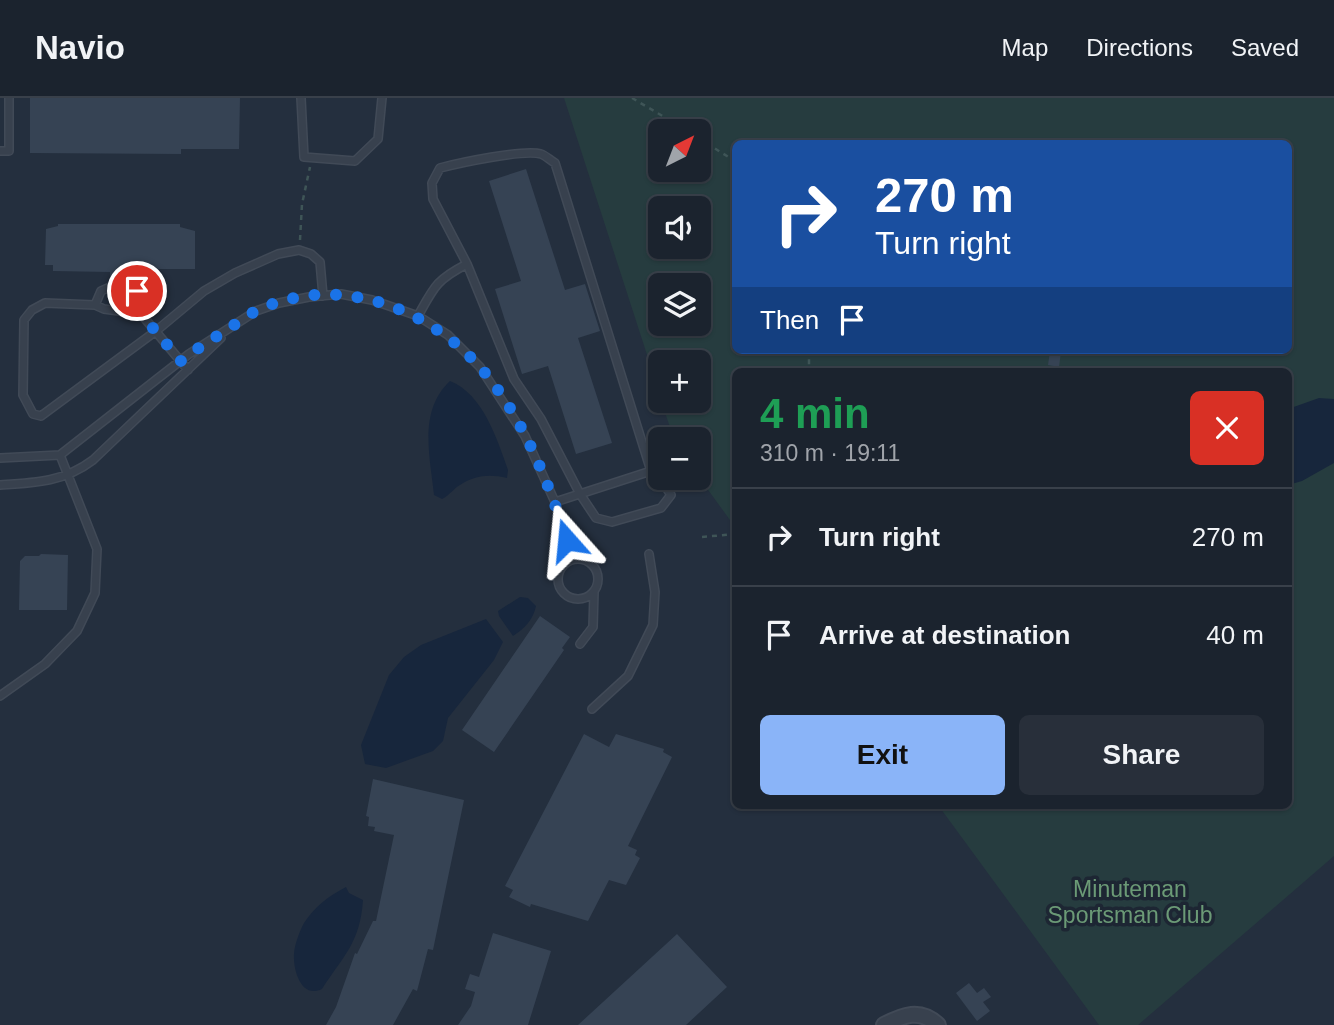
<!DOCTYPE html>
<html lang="en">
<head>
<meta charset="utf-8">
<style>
  body { margin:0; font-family:Helvetica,sans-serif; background:#282f3a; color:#f1f3f6; height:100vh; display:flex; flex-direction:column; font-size:26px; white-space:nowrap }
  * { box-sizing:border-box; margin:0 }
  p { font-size:23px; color:#a0a4aa }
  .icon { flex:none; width:38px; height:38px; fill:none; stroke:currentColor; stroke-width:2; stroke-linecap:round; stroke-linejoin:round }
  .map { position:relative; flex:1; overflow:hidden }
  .side { position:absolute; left:732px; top:270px; width:560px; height:441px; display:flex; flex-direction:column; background:#1b232e; border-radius:10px; box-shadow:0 2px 5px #0004,0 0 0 2px #39404a }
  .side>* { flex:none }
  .guide { position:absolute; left:732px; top:42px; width:560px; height:214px; border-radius:10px; box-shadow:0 2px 5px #0004,0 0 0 2px #39404a; background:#1a4fa0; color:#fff; overflow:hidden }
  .needle { width:46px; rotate:42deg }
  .controls { position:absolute; left:648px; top:21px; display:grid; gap:14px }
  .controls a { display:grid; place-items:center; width:63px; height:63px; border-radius:10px; background:#1b232e; box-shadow:0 2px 5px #0004,0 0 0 2px #39404a; font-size:35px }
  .pin { position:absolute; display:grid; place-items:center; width:60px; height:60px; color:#fff; margin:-30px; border:4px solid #fff; border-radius:50%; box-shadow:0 2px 7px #0007 }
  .me { position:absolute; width:77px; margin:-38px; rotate:342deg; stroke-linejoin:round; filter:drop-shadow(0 0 5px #0008) }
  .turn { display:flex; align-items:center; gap:24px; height:147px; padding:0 28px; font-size:32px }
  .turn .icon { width:91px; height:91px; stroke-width:2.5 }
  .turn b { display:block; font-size:49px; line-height:60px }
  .then { display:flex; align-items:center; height:66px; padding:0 28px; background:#0003; gap:14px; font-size:26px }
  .round { display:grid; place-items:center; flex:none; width:74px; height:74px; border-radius:10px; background:#282f3a }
  .summary { display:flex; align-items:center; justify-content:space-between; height:119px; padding:0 28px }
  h1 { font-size:42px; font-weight:800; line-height:52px; color:#1e9e55 }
  .primary-button { display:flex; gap:14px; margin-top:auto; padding:14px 28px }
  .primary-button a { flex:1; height:80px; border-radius:10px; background:#8ab4f8; color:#111; font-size:28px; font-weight:800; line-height:80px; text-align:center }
  .primary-button a+a { background:#282f3a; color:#f1f3f6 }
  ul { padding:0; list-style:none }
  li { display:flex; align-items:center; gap:21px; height:98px; padding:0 28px; border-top:2px solid #39404a }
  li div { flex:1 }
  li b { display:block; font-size:26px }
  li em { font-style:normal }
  header { display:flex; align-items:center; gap:42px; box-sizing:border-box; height:98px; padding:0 35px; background:#1b232e; border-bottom:2px solid #39404a }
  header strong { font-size:33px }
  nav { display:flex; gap:38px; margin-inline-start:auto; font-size:24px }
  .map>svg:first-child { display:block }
</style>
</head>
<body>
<header>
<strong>Navio</strong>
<nav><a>Map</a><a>Directions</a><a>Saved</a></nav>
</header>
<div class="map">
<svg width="1334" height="927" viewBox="0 0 1334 927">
  <rect width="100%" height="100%" fill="#242f3e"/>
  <path fill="#263c3f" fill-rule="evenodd" d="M564,0H1334V758L1138,927H1099L938,707H1288V273H735V429L698,378V341H674L661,303H698V264H660V297ZM660,33H698V72H660ZM735,46H1288V252H735ZM660,110H698V149H660ZM660,187H698V226H660Z"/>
  <path fill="#17263c" d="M450,283C483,296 497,341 508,372L507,380C490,376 475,377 460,387C453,391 450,397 442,401L434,397C430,358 418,313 450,283Z
    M1319,300L1334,301V365L1302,383L1288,387V311Z
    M520,499L528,500L536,508C533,522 525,530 513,538L499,518L498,513Z
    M486,521L503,544L494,562L448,620L443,643L433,653L386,670L365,666L361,647L389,577L404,559L421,547Z
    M346,789L349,795L363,802C360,845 344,857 322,891C301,901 293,872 294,856C294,848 300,832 304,825C315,808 329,798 346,789Z"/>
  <path fill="#364354" d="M30,0H240L239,51H181V56L30,55Z
    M526,71L565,192L585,186L600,233L578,240L612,345L576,356L548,268L522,276L495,191L521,183L489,83Z
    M58,126H180V129L195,133V171H131V184L125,190L130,198H110L116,189L110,183V174L53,173V167H45L46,131L58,128Z
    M1050,253L1061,254L1059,269L1048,267Z
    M41,456L68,457L67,512H19L20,463L25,458H39Z
    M540,518L570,539L562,550L564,552L494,654L462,632Z
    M584,636L609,649L616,636L664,651L663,654L672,659L628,748L637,752L635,757L640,760L626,787L609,782L588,823L531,806L530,809L509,799L513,792L505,788Z
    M373,681L464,702L433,852L428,851L417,893L413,891L393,927H326L336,909L355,855L357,856L373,823H376L394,737L374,733L375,729L368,728L369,719L366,718Z
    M493,835L551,853L528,927H458L471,908L475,894L465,891L470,876L479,879Z
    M677,836L727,889L686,927H578Z
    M969,885L977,895L984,890L991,899L983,904L990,913L977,923L956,895Z"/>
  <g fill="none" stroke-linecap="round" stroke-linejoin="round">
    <g stroke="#414a57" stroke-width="10">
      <path id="lane" d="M301,0L304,59L355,63L378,41L382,0
        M0,53H9V0
        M467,166L433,101L432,85L440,70C459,65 524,51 541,56C545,57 551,63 555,65L651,373
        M131,190L142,199L141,216
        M95,207L101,193L110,189
        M418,218C434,189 436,182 467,166L514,281L541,321L580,396L596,420L612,424L661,410L671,397L660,380
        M188,272L141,216L104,211L95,207L45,205L32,212L24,222L23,297L33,316L41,318L156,233L204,193L235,175L278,156L299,152L311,156L320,164L323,198
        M0,360L60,357L189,256L256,213L279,205L309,199L341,196L372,202L418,218L448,237L480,269L525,338L555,404L573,461
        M0,387C35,385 64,384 93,362L221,240
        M555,404L651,373L653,374
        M558 481a20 20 0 1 1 40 0a20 20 0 1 1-40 0Z
        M580,546L593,529L594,494
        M0,598L45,566L77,533L95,495L97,451L60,357
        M592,611L628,578L653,527L655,494L649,456"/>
    </g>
    <g stroke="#414a57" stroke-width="18">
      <path id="street" d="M884,927C903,917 920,910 938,927"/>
    </g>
    <path stroke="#3f5557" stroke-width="2.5" stroke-dasharray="5 5" stroke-linecap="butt" d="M632,0L688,33
      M698,40L735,63
      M300,142L302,106L310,69
      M806,252L809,257V273
      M702,439L735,436"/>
    <use href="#lane" stroke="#38414e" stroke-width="7"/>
    <use href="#street" stroke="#38414e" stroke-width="14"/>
  </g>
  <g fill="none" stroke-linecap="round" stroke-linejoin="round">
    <path stroke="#1a73e8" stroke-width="12" stroke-dasharray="0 21.6" d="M137,193L142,199L141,216L181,263C193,253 207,245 220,236C232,229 244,219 256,213C334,175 423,207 478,267C521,314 548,383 567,442"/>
  </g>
  <g text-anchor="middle" stroke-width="7" stroke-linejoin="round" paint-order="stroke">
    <g font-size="23" fill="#6b9a76" stroke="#1d2633">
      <text x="1130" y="799">Minuteman<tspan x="1130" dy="26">Sportsman Club</tspan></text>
    </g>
  </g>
</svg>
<div class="controls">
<a><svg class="needle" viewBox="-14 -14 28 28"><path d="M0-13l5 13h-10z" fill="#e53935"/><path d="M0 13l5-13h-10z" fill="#a0a4aa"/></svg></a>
<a><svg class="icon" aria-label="sound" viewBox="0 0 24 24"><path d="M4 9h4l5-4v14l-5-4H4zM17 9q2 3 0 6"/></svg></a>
<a><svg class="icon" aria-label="layers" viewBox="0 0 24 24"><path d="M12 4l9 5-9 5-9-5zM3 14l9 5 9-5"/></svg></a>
<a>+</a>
<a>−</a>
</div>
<div class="pin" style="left:137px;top:193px;background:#d93025"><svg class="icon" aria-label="arrive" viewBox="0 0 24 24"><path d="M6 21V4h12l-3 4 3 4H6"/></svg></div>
<svg class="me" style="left:567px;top:442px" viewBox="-20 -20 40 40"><path d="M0-17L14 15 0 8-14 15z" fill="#1a73e8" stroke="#fff" stroke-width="4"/></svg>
<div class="guide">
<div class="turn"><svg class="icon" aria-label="right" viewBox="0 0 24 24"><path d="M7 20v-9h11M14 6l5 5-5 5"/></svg><div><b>270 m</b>Turn right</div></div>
<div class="then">Then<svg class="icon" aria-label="arrive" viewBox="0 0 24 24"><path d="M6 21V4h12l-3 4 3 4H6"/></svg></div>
</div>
<section class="side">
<div class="summary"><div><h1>4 min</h1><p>310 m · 19:11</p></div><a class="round" style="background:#d93025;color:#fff"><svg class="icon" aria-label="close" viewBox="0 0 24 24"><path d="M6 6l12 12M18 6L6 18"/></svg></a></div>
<ul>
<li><svg class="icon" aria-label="right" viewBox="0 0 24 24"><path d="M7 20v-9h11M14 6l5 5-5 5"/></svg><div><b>Turn right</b></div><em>270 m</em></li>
<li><svg class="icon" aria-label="arrive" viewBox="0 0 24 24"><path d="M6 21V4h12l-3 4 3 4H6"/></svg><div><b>Arrive at destination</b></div><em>40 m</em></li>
</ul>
<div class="primary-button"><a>Exit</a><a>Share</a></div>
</section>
</div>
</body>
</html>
